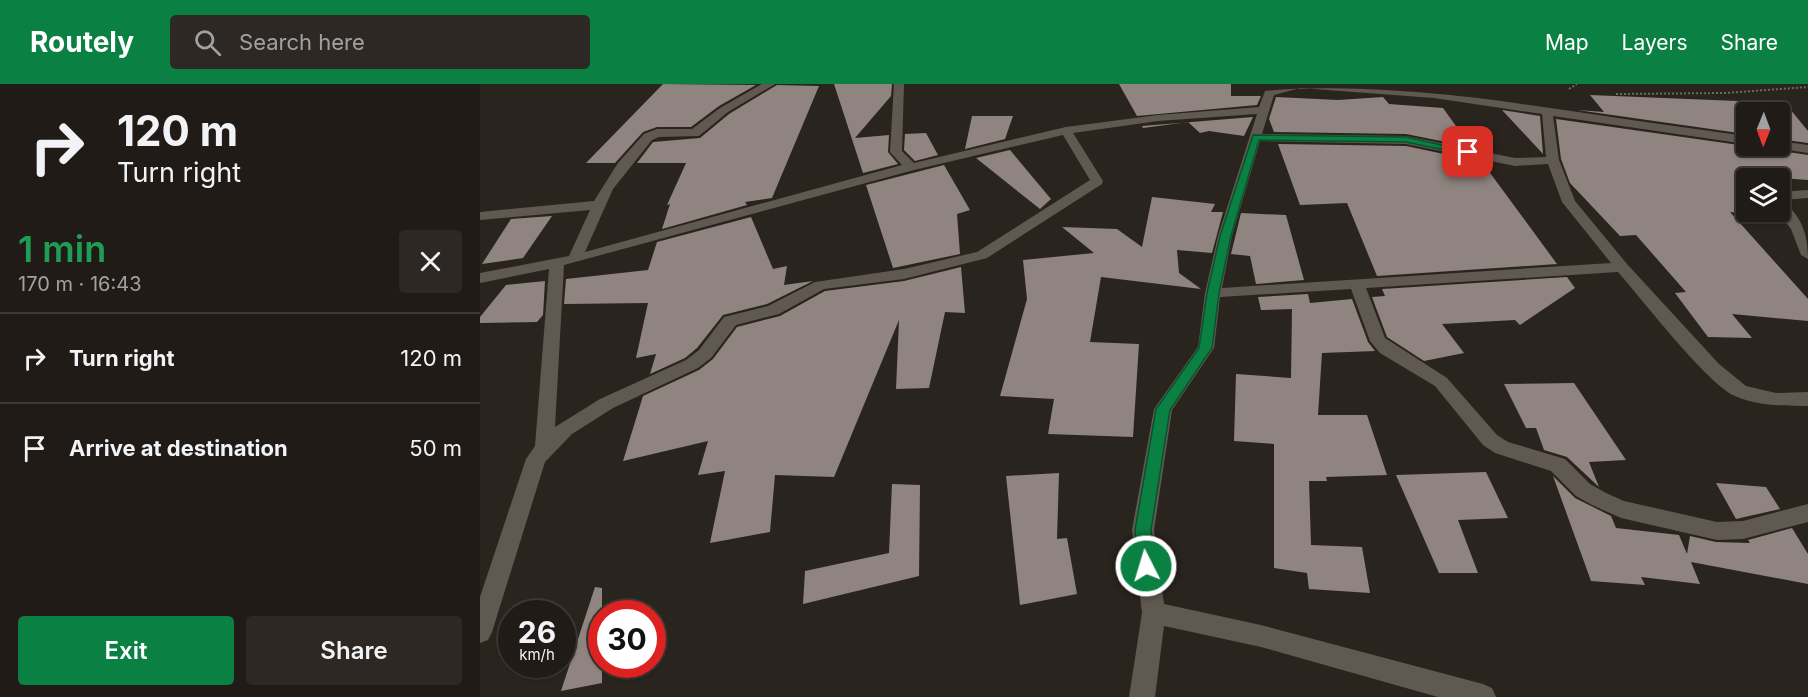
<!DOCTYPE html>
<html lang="en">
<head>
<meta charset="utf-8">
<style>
  body { margin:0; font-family:Inter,sans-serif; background:#2d2823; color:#f1f3f6; height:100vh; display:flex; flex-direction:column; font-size:22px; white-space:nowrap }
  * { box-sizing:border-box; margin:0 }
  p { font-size:20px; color:#a2a1a1 }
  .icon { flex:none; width:33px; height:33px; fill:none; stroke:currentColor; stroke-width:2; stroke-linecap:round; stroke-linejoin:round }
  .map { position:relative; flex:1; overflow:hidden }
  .drawer { display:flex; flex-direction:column; background:#201b16; width:480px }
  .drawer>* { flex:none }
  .top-card { background:#201b16; color:#f1f3f6; overflow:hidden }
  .needle { width:39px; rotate:181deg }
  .controls { position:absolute; left:1256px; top:18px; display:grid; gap:12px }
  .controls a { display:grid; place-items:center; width:54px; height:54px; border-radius:6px; background:#201b16; box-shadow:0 2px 4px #0004,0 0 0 2px #3d3935; font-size:30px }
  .speed { position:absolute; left:18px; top:516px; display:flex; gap:12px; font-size:30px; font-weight:700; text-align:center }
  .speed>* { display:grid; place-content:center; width:78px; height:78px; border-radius:50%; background:#201b16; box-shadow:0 2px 4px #0004,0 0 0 2px #3d3935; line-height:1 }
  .speed small { font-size:15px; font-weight:400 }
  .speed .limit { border:9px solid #d22; background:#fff; color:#111 }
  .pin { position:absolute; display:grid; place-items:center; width:51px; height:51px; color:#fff; margin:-26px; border-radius:12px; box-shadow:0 3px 9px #0006 }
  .me { position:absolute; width:66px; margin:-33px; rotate:355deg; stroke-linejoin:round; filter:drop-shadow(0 0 4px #0008) }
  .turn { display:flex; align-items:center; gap:21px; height:126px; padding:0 18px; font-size:27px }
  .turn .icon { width:78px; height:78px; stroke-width:2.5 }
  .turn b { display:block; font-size:42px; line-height:51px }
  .round { display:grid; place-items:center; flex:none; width:63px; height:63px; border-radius:6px; background:#2d2823 }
  .head { display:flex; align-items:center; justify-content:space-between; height:102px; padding:0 18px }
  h1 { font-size:36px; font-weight:600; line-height:45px; color:#1e9e55 }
  .cta { display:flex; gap:12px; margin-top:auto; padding:12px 18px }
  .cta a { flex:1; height:69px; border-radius:6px; background:#0b8043; color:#fff; font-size:24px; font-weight:600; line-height:69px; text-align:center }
  .cta a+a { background:#2d2823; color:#f1f3f6 }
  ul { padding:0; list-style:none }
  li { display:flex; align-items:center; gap:18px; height:90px; padding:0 18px; border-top:2px solid #3d3935 }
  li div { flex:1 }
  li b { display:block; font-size:22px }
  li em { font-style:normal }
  header { display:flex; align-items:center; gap:36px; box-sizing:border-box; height:84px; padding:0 30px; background:#0b8043; color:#fff }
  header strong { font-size:28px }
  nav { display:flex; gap:33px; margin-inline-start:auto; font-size:21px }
  .search { width:420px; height:54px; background:#2d2823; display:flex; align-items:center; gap:15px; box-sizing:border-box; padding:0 21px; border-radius:6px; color:#a2a1a1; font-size:22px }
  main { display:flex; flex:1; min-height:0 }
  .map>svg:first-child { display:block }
</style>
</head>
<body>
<header>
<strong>Routely</strong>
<div class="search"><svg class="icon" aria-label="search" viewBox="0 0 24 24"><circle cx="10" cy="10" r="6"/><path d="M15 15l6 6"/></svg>Search here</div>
<nav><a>Map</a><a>Layers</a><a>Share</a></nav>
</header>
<main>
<section class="drawer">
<div class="top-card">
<div class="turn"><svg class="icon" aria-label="right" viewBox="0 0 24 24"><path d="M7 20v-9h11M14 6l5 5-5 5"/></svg><div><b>120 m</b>Turn right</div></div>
</div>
<div class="head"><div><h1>1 min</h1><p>170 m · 16:43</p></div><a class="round"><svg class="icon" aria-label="close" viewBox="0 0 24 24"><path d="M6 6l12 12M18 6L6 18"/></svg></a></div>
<ul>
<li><svg class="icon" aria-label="right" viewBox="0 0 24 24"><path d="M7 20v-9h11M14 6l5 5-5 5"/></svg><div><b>Turn right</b></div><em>120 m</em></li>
<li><svg class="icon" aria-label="arrive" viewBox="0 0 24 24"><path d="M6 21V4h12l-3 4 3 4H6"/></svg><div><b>Arrive at destination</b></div><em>50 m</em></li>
</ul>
<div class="cta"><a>Exit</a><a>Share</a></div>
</section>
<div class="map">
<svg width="1328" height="613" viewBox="0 0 1328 613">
  <rect width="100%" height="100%" fill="#2a241e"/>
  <path fill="#8f8480" d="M183,0L276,1L239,22L211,43H177L163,48L135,79H106Z
    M354,0H412L411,12L375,54L409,51L408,68L418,80L383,89Z
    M639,0H751V12H781L777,21L657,32Z
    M297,1L339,2L292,114L265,118L267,121L182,145L190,120L187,121L206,79H157L173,58L220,54L249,30Z
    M1110,11L1305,19L1328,47V59L1299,55V28H1266V50L1097,26L1124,28Z
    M796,13L858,16L903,13L909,20L963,24L991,63L926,50L794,48L789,35Z
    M1022,26L1060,32L1063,70Z
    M492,32H533L525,55L485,65Z
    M773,33L764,52L729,47L720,49L708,38L663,44L662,42Z
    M1076,35L1266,62H1291L1295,66L1328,71V96L1290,93L1266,94V128H1296L1300,134L1250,128L1328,215V237L1252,230L1272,254L1228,253L1195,209L1206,208L1156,151L1140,152L1090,99L1081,75Z
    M446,49L458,71L435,77L424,66L425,50Z
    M798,60L926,62L1002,78L1077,180L897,192L867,119L820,121Z
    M530,66L571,115L560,125L496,74Z
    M464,81L490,126L477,130L480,170L413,184L386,101Z
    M672,113L735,120L731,128H743L732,169L697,166L699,189L721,205L621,193L610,258L659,260L653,353L568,350L574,315L520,312L547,215L543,176L614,169L582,143L637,145L662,163Z
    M761,129L806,131L824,196L776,200L770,172L751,170Z
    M72,132L43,174L2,180L31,135Z
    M271,133L293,185L307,182L304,201L333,197L287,220L243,231L217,264L205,274L170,290L176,270L156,274L168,219L84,220L86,195L168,186L177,158Z
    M481,183L485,229L465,228L449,304L416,305L419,236L354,393L295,391L290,448L230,459L245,387L218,391L228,357L143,377L163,312L219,286L233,275L257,243L300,232L345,207L424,197Z
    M1087,193L1095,204L1040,241L1035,236L962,240L984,269L944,277L907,253L892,213L905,212L902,205Z
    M65,197L63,231L57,238L0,239V233L26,201Z
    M828,210L830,219L872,215L888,258L895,267L842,269L838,331H887L907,391L846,393L847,397H829L831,461L882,463L890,509L829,505L827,489L794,484V360L754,357L756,290L811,294L812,225L781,226L778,213Z
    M1094,299L1146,376L1109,378L1119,403L1087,373L1064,366L1056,344H1046L1024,300Z
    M1006,388L1028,434L978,436L998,489H959L916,391Z
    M579,389L577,455L587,454L597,510L540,521L526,392Z
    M1073,392L1095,414L1131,432L1136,444L1199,451L1207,470L1210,452L1236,458L1270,459L1268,456L1312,444L1328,470V500L1211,478L1220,500L1161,493L1165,501L1111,497Z
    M1236,399L1286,403L1300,425L1256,435Z
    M412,400L440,401L439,492L323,520L325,487L409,469Z
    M115,503L122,504V599L81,607Z"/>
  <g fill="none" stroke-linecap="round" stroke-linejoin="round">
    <path stroke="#6e6963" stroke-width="2" stroke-dasharray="2 2" stroke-linecap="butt" d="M1089,5L1097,0
      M1136,10L1245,9L1328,3"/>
    <path fill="#605952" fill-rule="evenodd" d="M282,0H295L248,28L219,52L179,53L172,56L133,105L105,168L422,81L410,68L414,0H424L422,67L434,79L586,43L678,31L779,23L785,7C850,0 954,8 1021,17C1103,29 1184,41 1266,52V60L1073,32L1079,76L1095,117L1147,180L1239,280L1266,302L1296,309L1328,308V322C1304,322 1278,322 1255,312C1227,300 1162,215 1138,188L886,204L905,254L967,294L1017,351L1028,358L1085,375L1110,400L1126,409L1144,417L1237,438L1263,437L1328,420V438L1263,455L1237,456L1141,434L1112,421L1096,412L1071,387L1015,369L1003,361L955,302L900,269L890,257L871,205L740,213L734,264L692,326L674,446L684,520L781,541L1003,600L1012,604L1016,613H958L781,563L684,542L675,613H649L662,529L652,446L674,325L718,263L725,209L738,152L777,30L678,37L593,49L623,97L622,100L507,174L424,195L344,205L299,230L256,241L231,274L218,284L133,324L92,350L65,378L12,548L8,556L0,559V513L46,375L55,362L69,185L0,199V189L89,172L110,126L0,136V128L114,117L138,79L164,50L177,45H212L240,24ZM820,4L954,14L1062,30L1066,73L1035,74L926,52L782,50L794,11ZM583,51L610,96L497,168L424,185L335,198L288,222L244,233L219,266L206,276L120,315L75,343L84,181L434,86ZM780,57L926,60L1035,82L1068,80L1082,118L1131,179L742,204L752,152Z
      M1299,57L1328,61V69L1295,64L1293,62H1299Z
      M1328,106V114L1302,116C1322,133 1328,150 1328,175L1321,171L1311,145L1298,128L1299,108Z"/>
  </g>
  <path fill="#0b8043" stroke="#07532c" stroke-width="1.5" d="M773,51L926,53L993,68L988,71L926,58L779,56L751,152L739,209L732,264L690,326L671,446L675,482L672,488L666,490L660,488L658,482L655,446L676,325L719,264L727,209L740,152Z"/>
</svg>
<div class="controls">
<a><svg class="needle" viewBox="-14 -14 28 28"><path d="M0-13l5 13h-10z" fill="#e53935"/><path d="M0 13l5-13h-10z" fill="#a2a1a1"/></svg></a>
<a><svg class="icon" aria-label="layers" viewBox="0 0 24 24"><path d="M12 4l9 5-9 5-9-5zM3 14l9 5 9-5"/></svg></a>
</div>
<div class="speed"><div>26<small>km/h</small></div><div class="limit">30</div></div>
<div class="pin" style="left:988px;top:68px;background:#d93025"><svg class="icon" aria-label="arrive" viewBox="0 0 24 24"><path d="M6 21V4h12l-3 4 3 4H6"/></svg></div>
<svg class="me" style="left:666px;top:482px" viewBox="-20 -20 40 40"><circle r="17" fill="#0b8043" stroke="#fff" stroke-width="3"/><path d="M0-11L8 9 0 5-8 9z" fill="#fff"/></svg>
</div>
</main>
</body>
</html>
